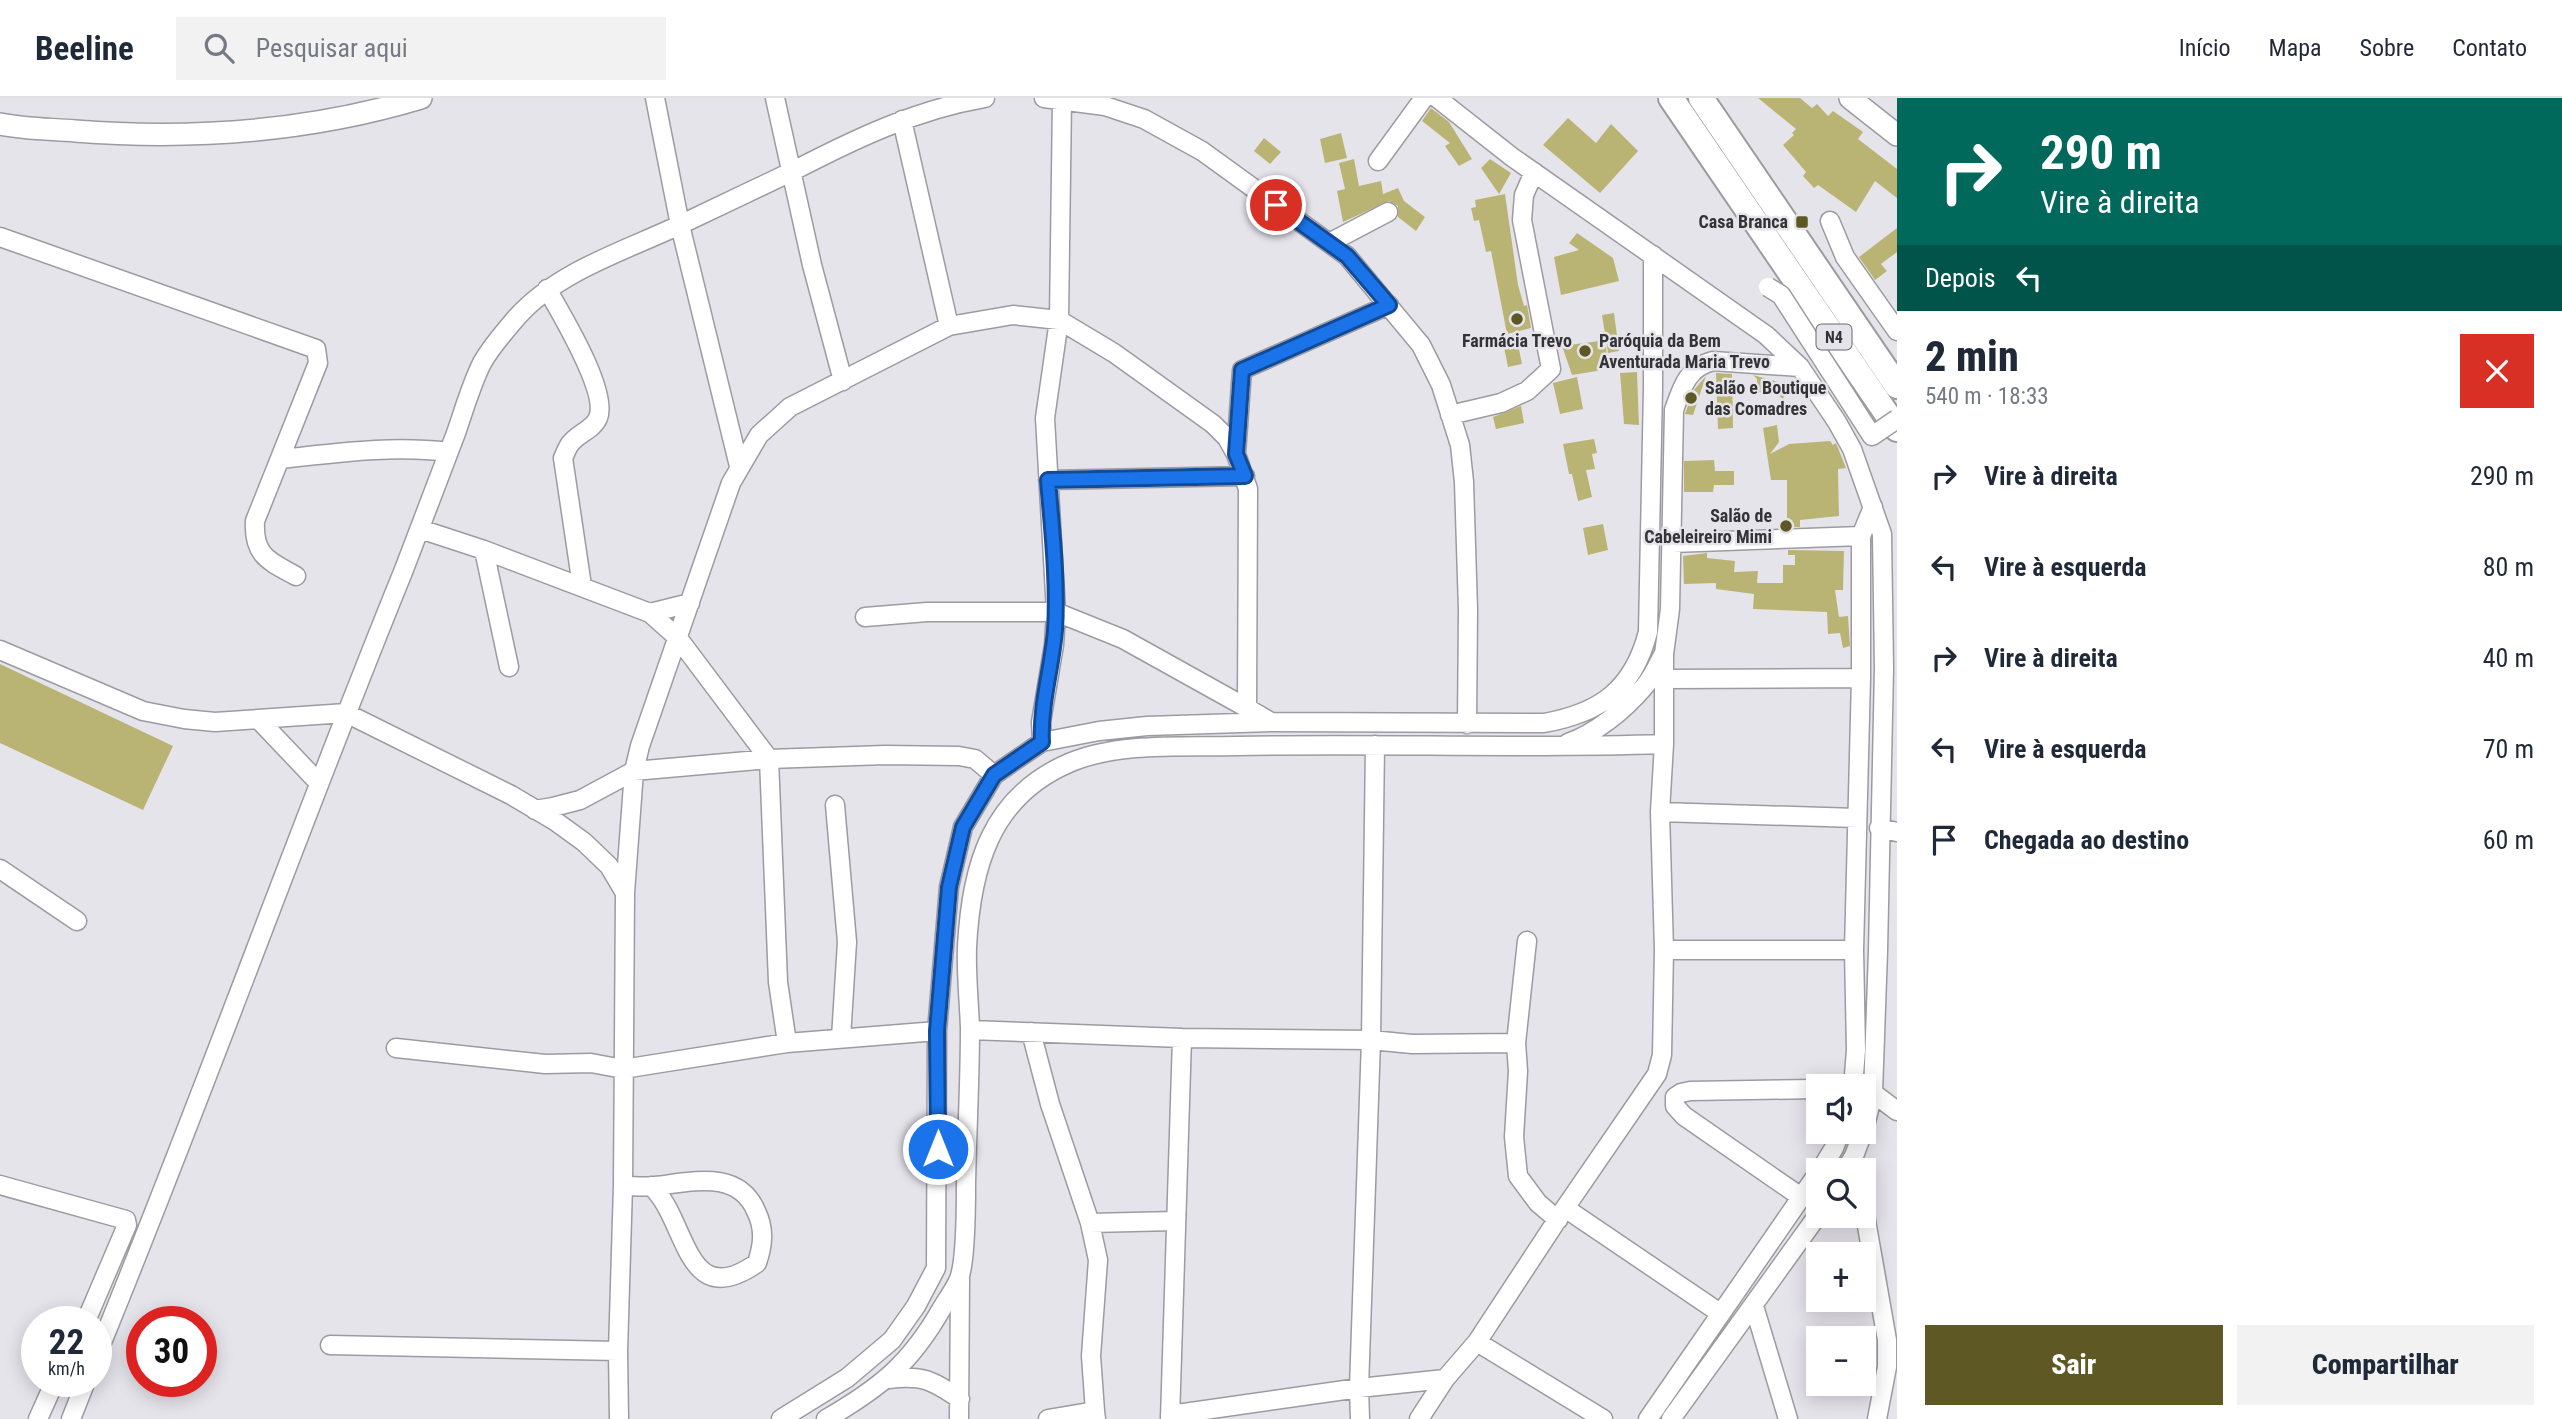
<!DOCTYPE html>
<html lang="pt">
<head>
<meta charset="utf-8">
<style>
  body { margin:0; font-family:"Roboto Condensed",sans-serif; background:#f2f2f3; color:#1f2937; height:100vh; display:flex; flex-direction:column; font-size:26px; white-space:nowrap }
  * { box-sizing:border-box; margin:0 }
  p { font-size:23px; color:#747a83 }
  .icon { flex:none; width:38px; height:38px; fill:none; stroke:currentColor; stroke-width:2; stroke-linecap:round; stroke-linejoin:round }
  .map { position:relative; flex:1; overflow:hidden }
  .details { display:flex; flex-direction:column; background:#fff; width:665px }
  .details>* { flex:none }
  .banner { background:#00695c; color:#fff; overflow:hidden }
  .buttons { position:absolute; left:1806px; top:976px; display:grid; gap:14px }
  .buttons a { display:grid; place-items:center; width:70px; height:70px; border-radius:0px; background:#fff; box-shadow:0 4px 18px #0003; font-size:35px }
  .speed { position:absolute; left:21px; top:1208px; display:flex; gap:14px; font-size:35px; font-weight:700; text-align:center }
  .speed>* { display:grid; place-content:center; width:91px; height:91px; border-radius:50%; background:#fff; box-shadow:0 4px 18px #0003; line-height:1 }
  .speed small { font-size:18px; font-weight:400 }
  .speed .limit { border:10px solid #d22; background:#fff; color:#111 }
  .pin { position:absolute; display:grid; place-items:center; width:60px; height:60px; color:#fff; margin:-30px; border:4px solid #fff; border-radius:50%; box-shadow:0 2px 7px #0007 }
  .me { position:absolute; width:77px; margin:-38px; rotate:0deg; stroke-linejoin:round; filter:drop-shadow(0 0 5px #0008) }
  .turn { display:flex; align-items:center; gap:24px; height:147px; padding:0 28px; font-size:32px }
  .turn .icon { width:91px; height:91px; stroke-width:2.5 }
  .turn b { display:block; font-size:49px; line-height:60px }
  .then { display:flex; align-items:center; height:66px; padding:0 28px; background:#0003; gap:14px; font-size:26px }
  .round { display:grid; place-items:center; flex:none; width:74px; height:74px; border-radius:0px; background:#f2f2f3 }
  .summary { display:flex; align-items:center; justify-content:space-between; height:119px; padding:0 28px }
  h1 { font-size:42px; font-weight:800; line-height:52px }
  .primary-button { display:flex; gap:14px; margin-top:auto; padding:14px 28px }
  .primary-button a { flex:1; height:80px; border-radius:0px; background:#5e5825; color:#fff; font-size:28px; font-weight:800; line-height:80px; text-align:center }
  .primary-button a+a { background:#f2f2f3; color:#1f2937 }
  ul { padding:0; list-style:none }
  li { display:flex; align-items:center; gap:21px; height:91px; padding:0 28px }
  li div { flex:1 }
  li b { display:block; font-size:26px }
  li em { font-style:normal }
  header { display:flex; align-items:center; gap:42px; box-sizing:border-box; height:98px; padding:0 35px; background:#fff; border-bottom:2px solid #e0e1e3 }
  header strong { font-size:33px }
  nav { display:flex; gap:38px; margin-inline-start:auto; font-size:24px }
  .search { width:490px; height:63px; background:#f2f2f3; display:flex; align-items:center; gap:18px; box-sizing:border-box; padding:0 24px; border-radius:0px; color:#747a83; font-size:26px }
  main { display:flex; flex:1; min-height:0 }
  .map>svg:first-child { display:block }
</style>
</head>
<body>
<header>
<strong>Beeline</strong>
<div class="search"><svg class="icon" aria-label="search" viewBox="0 0 24 24"><circle cx="10" cy="10" r="6"/><path d="M15 15l6 6"/></svg>Pesquisar aqui</div>
<nav><a>Início</a><a>Mapa</a><a>Sobre</a><a>Contato</a></nav>
</header>
<main>
<div class="map">
<svg width="1897" height="1321" viewBox="0 0 1897 1321">
  <rect width="100%" height="100%" fill="#e6e4eb"/>
  <path fill="#bab474" d="M1758,0H1800L1812,10L1817,6L1828,18L1833,13L1863,34L1858,41L1897,71V100L1875,83L1856,114L1818,87L1814,90L1803,78L1806,74L1783,47L1794,37L1792,35L1796,31Z
    M1431,10L1449,24L1472,61L1459,68L1445,48L1450,45L1422,23Z
    M1568,20L1596,45L1611,26L1638,53L1600,95L1543,47Z
    M1341,35L1347,60L1325,65L1320,41Z
    M1264,40L1281,54L1270,66L1254,53Z
    M1354,61L1359,88L1381,83L1383,96L1398,90L1404,103L1425,119L1416,133L1398,119V108L1389,103L1343,124L1337,93L1345,91L1339,65Z
    M1490,61L1511,75L1499,96L1481,70Z
    M1505,96L1518,187L1524,208L1527,207L1531,230L1507,236L1491,153L1486,154L1479,122L1474,123L1471,110L1476,109L1475,102Z
    M1897,130V154L1881,166L1887,173L1875,182L1859,159Z
    M1577,135L1613,160L1619,183L1561,197L1554,159L1579,152L1569,145Z
    M1614,215L1619,253L1608,255L1602,217Z
    M1516,236L1522,266L1508,269L1502,239Z
    M1599,243L1606,250L1608,264L1597,273L1572,277L1562,248Z
    M1637,274L1639,327L1624,326L1620,275Z
    M1716,275L1732,276L1733,330L1718,331Z
    M1753,277L1789,287L1783,301L1773,293V296L1757,294V281Z
    M1706,278L1693,317L1685,316L1693,293Z
    M1577,279L1583,311L1560,316L1553,285Z
    M1521,308L1524,325L1496,331L1493,319Z
    M1777,327L1779,344L1770,356L1789,346L1830,343L1833,347L1836,345L1846,370L1838,371L1839,418L1800,422V429H1787V382H1771L1763,330Z
    M1594,341L1597,355L1592,356L1595,371L1586,372L1592,399L1578,403L1572,376H1569L1563,346Z
    M1714,362L1715,373H1734V387H1714L1713,394H1684V363Z
    M1603,426L1608,452L1588,457L1583,430Z
    M1788,452L1844,453L1843,492H1835L1839,519L1848,518L1850,548L1843,550L1840,535L1828,536L1827,514L1753,511L1754,496L1716,491V485L1684,486L1683,458L1707,455V460L1735,463L1734,474L1758,473L1757,485H1783V467H1795V457H1788Z
    M0,566L173,648L143,712L0,645Z"/>
  <g fill="none" stroke-linecap="round" stroke-linejoin="round">
    <g stroke="#9d9aa1" stroke-width="21">
      <path id="minor" d="M655,0L680,127L739,368
        M775,0L812,167L843,283
        M1044,0L1105,8L1144,21L1202,53L1347,158L1421,247L1441,287L1460,347L1464,384L1468,512L1467,626
        M1437,0L1512,59L1766,237L1800,269L1837,324L1852,351L1882,436L1884,570L1878,853L1873,995L1864,1032
        M902,22L949,228
        M1378,63L1424,0
        M1830,123L1845,159L1897,233
        M0,139L316,251L318,265L255,423C253,458 269,463 296,478
        M1329,145L1388,114
        M547,191C561,216 609,294 598,320C593,332 578,335 570,346C567,350 565,356 563,360L582,488
        M1450,317L1501,305L1527,293L1551,271L1522,122L1524,97L1534,74
        M1236,356L1242,272L1389,207
        M280,361C337,355 391,347 449,354
        M1048,382L1245,378
        M420,431L484,452L650,515L678,540L769,661L778,884L787,945
        M1672,445L1861,438
        M484,452L509,569
        M650,515L690,505
        M865,519L927,514H1056L1123,541L1247,610
        M0,552L143,613L184,621L215,624L346,615L511,697L555,723L584,744L609,768L625,795
        M1664,581L1861,580
        M259,622L318,684
        M1042,644L1041,624L1054,547L1056,514L1045,320L1059,222L1062,1
        M1568,645C1596,635 1623,613 1643,590C1652,581 1657,568 1663,557
        M835,707L847,844L841,940
        M535,712L553,709L580,702L634,673L769,661L885,657L959,658L975,661L994,677
        M1660,714L1856,720
        M1879,730L1897,734
        M0,771L77,823
        M1664,852H1854
        M970,932L1182,940L1371,942L1412,946L1516,945L1518,973L1514,1039L1518,1078L1538,1105L1558,1122
        M1031,934L1050,1006L1090,1125L1175,1123
        M1516,945L1527,843
        M396,950L545,966L591,965L623,971L787,945L937,933
        M1853,989L1856,952L1854,852L1861,580V438L1873,409
        M1873,995L1897,1013
        M1675,999V1008L1684,1018L1801,1099
        M1675,999L1681,995L1690,993L1818,991
        M1820,1073L1834,1050L1840,1034
        M1845,1073L1854,1058L1863,1034
        M0,1087L126,1122L127,1127L86,1223
        M623,1088C634,1088 645,1089 655,1088C692,1084 738,1071 756,1113C765,1131 763,1147 757,1165C684,1216 688,1121 651,1088
        M1565,1110L1720,1215
        M1864,1111L1887,1242V1269L1877,1321
        M1090,1125L1098,1162L1091,1258L1095,1313
        M1754,1208L1788,1321
        M1477,1244L1603,1321
        M330,1247L618,1253
        M96,1259C203,999 297,734 403,474C421,428 438,381 456,335C464,312 471,287 482,265C491,249 504,234 517,219C560,171 631,151 688,123C723,106 758,90 793,73C855,41 915,12 985,0
        M889,1281C923,1277 932,1282 960,1301
        M1170,1317L1359,1290L1445,1281
        M38,1321L55,1283
        M71,1321L86,1283
        M619,1321L618,1253L623,1088L625,795L634,673L640,648L731,385L759,337L790,309L949,228L1013,217L1059,222L1114,255L1213,326L1227,340L1236,356L1248,391L1247,610L1271,624
        M781,1321L847,1280L892,1242L916,1208L936,1170L937,933L949,789L963,729L994,677L1042,644L1099,633L1147,628L1271,624L1544,625C1600,615 1633,592 1648,534L1653,290V157
        M826,1321C880,1290 911,1265 942,1210C947,1201 955,1191 959,1181C966,1163 966,1108 966,1086C967,1034 970,982 970,930C969,903 966,876 967,849C971,770 990,699 1069,665C1117,644 1185,649 1237,648C1379,645 1522,651 1664,646
        M959,1321L960,1181
        M1048,1321L1095,1313L1096,1321
        M1170,1321L1182,940
        M1360,1321L1359,1290L1371,942L1375,647
        M1419,1321L1445,1281L1477,1244L1565,1110L1657,976L1662,957L1664,852L1660,714L1664,646V556L1670,511L1674,312C1682,289 1688,269 1713,263L1800,269
        M1648,1321L1818,1075
        M1671,1321L1818,1117"/>
    </g>
    <g stroke="#9d9aa1" stroke-width="24">
      <path id="major" d="M1850,0L1897,37
        M0,26C24,31 50,31 75,33C192,42 308,34 421,0"/>
    </g>
    <g stroke="#9d9aa1" stroke-width="28">
      <path id="highway" d="M1671,0L1897,331
        M1701,0L1897,288"/>
    </g>
    <use href="#minor" stroke="#fff" stroke-width="18"/>
    <use href="#major" stroke="#fff" stroke-width="21"/>
    <use href="#highway" stroke="#fff" stroke-width="24"/>
    <g stroke="#9d9aa1" stroke-width="21" stroke-linecap="butt">
      <path id="minor-bridge" d="M1768,189L1781,197L1872,338L1897,321"/>
    </g>
    <use href="#minor-bridge" stroke="#fff" stroke-width="18"/>
  </g>
  <g fill="none" stroke-linecap="round" stroke-linejoin="round">
    <g stroke="#114b97" stroke-width="18">
      <path id="route" d="M938,1051L937,933L949,789L963,729L994,677L1042,644C1040,606 1052,570 1055,532C1058,483 1052,431 1048,382L1245,378L1236,356L1242,272L1389,207L1347,158L1276,107"/>
    </g>
    <use href="#route" stroke="#1a73e8" stroke-width="12"/>
  </g>
  <g fill="#5e5825" stroke="#e6e4eb" stroke-width="2.5">
    <rect x="1795" y="117" width="14" height="14" rx="3.5"/>
    <circle cx="1517" cy="221" r="7"/>
    <circle cx="1585" cy="253" r="7"/>
    <circle cx="1691" cy="300" r="7"/>
    <circle cx="1786" cy="428" r="7"/>
  </g>
  <g text-anchor="middle" stroke-width="5" stroke-linejoin="round" paint-order="stroke">
    <rect fill="#e6e4eb" stroke="#69686c" stroke-width="2" x="1816.5" y="226.5" width="35" height="25" rx="5"/>
    <g font-size="16" font-weight="bold" fill="#343336">
      <text x="1834" y="245">N4</text>
    </g>
    <g font-size="18" font-weight="bold" fill="#343336" stroke="#e6e4eb" text-anchor="end">
      <text x="1788" y="130">Casa Branca</text>
      <text x="1517" y="249" text-anchor="middle">Farmácia Trevo</text>
      <text x="1599" y="249" text-anchor="start">Paróquia da Bem<tspan x="1599" dy="21">Aventurada Maria Trevo</tspan></text>
      <text x="1705" y="296" text-anchor="start">Salão e Boutique<tspan x="1705" dy="21">das Comadres</tspan></text>
      <text x="1772" y="424">Salão de<tspan x="1772" dy="21">Cabeleireiro Mimi</tspan></text>
    </g>
  </g>
</svg>
<div class="buttons">
<a><svg class="icon" aria-label="sound" viewBox="0 0 24 24"><path d="M4 9h4l5-4v14l-5-4H4zM17 9q2 3 0 6"/></svg></a>
<a><svg class="icon" aria-label="search" viewBox="0 0 24 24"><circle cx="10" cy="10" r="6"/><path d="M15 15l6 6"/></svg></a>
<a>+</a>
<a>−</a>
</div>
<div class="speed"><div>22<small>km/h</small></div><div class="limit">30</div></div>
<div class="pin" style="left:1276px;top:107px;background:#d93025"><svg class="icon" aria-label="arrive" viewBox="0 0 24 24"><path d="M6 21V4h12l-3 4 3 4H6"/></svg></div>
<svg class="me" style="left:938px;top:1051px" viewBox="-20 -20 40 40"><circle r="17" fill="#1a73e8" stroke="#fff" stroke-width="3"/><path d="M0-11L8 9 0 5-8 9z" fill="#fff"/></svg>
</div>
<section class="details">
<div class="banner">
<div class="turn"><svg class="icon" aria-label="right" viewBox="0 0 24 24"><path d="M7 20v-9h11M14 6l5 5-5 5"/></svg><div><b>290 m</b>Vire à direita</div></div>
<div class="then">Depois<svg class="icon" aria-label="left" viewBox="0 0 24 24"><path d="M17 20v-9H6M10 6l-5 5 5 5"/></svg></div>
</div>
<div class="summary"><div><h1>2 min</h1><p>540 m · 18:33</p></div><a class="round" style="background:#d93025;color:#fff"><svg class="icon" aria-label="close" viewBox="0 0 24 24"><path d="M6 6l12 12M18 6L6 18"/></svg></a></div>
<ul>
<li><svg class="icon" aria-label="right" viewBox="0 0 24 24"><path d="M7 20v-9h11M14 6l5 5-5 5"/></svg><div><b>Vire à direita</b></div><em>290 m</em></li>
<li><svg class="icon" aria-label="left" viewBox="0 0 24 24"><path d="M17 20v-9H6M10 6l-5 5 5 5"/></svg><div><b>Vire à esquerda</b></div><em>80 m</em></li>
<li><svg class="icon" aria-label="right" viewBox="0 0 24 24"><path d="M7 20v-9h11M14 6l5 5-5 5"/></svg><div><b>Vire à direita</b></div><em>40 m</em></li>
<li><svg class="icon" aria-label="left" viewBox="0 0 24 24"><path d="M17 20v-9H6M10 6l-5 5 5 5"/></svg><div><b>Vire à esquerda</b></div><em>70 m</em></li>
<li><svg class="icon" aria-label="arrive" viewBox="0 0 24 24"><path d="M6 21V4h12l-3 4 3 4H6"/></svg><div><b>Chegada ao destino</b></div><em>60 m</em></li>
</ul>
<div class="primary-button"><a>Sair</a><a>Compartilhar</a></div>
</section>
</main>
</body>
</html>
